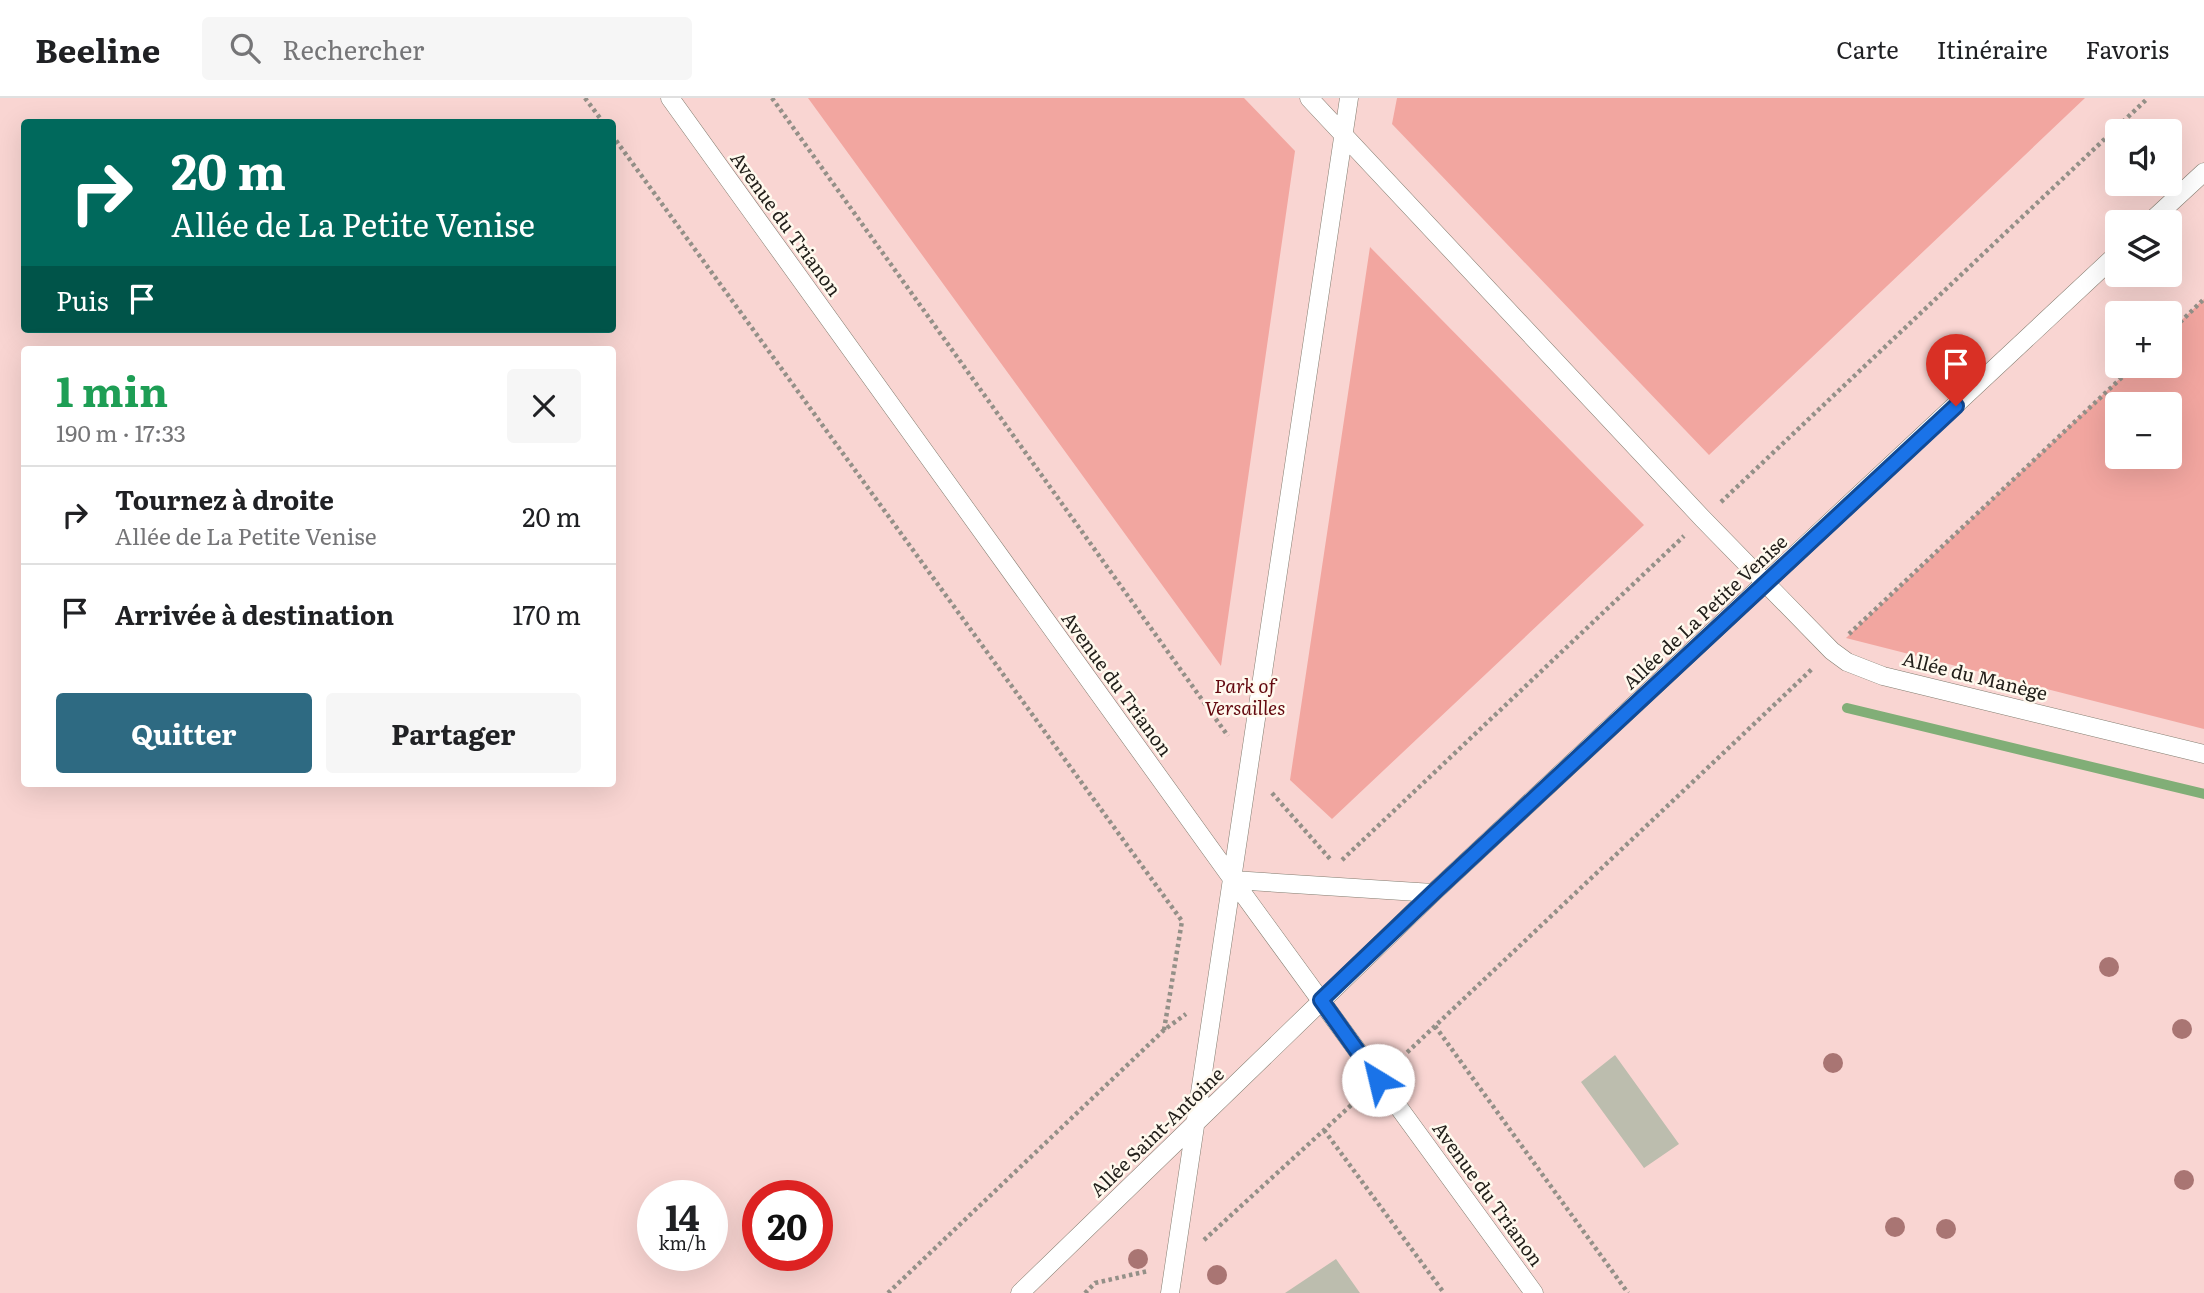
<!DOCTYPE html>
<html lang="fr">
<head>
<meta charset="utf-8">
<style>
  body { margin:0; font-family:Literata,serif; background:#f6f6f6; color:#202124; height:100vh; display:flex; flex-direction:column; font-size:26px; white-space:nowrap }
  * { box-sizing:border-box; margin:0 }
  p { font-size:23px; color:#757577 }
  .icon { flex:none; width:38px; height:38px; fill:none; stroke:currentColor; stroke-width:2; stroke-linecap:round; stroke-linejoin:round }
  .map { position:relative; flex:1; overflow:hidden }
  .drawer { position:absolute; left:21px; top:248px; width:595px; height:441px; display:flex; flex-direction:column; background:#fff; border-radius:7px; box-shadow:0 7px 28px #0002 }
  .drawer>* { flex:none }
  .top-card { position:absolute; left:21px; top:21px; width:595px; height:214px; border-radius:7px; box-shadow:0 7px 28px #0002; background:#00695c; color:#fff; overflow:hidden }
  .controls { position:absolute; left:2105px; top:21px; display:grid; gap:14px }
  .controls a { display:grid; place-items:center; width:77px; height:77px; border-radius:7px; background:#fff; box-shadow:0 7px 28px #0002; font-size:35px }
  .speed { position:absolute; left:637px; top:1082px; display:flex; gap:14px; font-size:35px; font-weight:700; text-align:center }
  .speed>* { display:grid; place-content:center; width:91px; height:91px; border-radius:50%; background:#fff; box-shadow:0 7px 28px #0002; line-height:1 }
  .speed small { font-size:18px; font-weight:400 }
  .speed .limit { border:10px solid #d22; background:#fff; color:#111 }
  .pin { position:absolute; display:grid; place-items:center; width:60px; height:60px; color:#fff; margin:-72px -30px; border-radius:50% 50% 50% 0; rotate:-45deg; box-shadow:0 0 7px #0007 }
  .pin .icon { rotate:45deg }
  .me { position:absolute; width:77px; margin:-38px; rotate:324deg; stroke-linejoin:round; filter:drop-shadow(0 0 5px #0008) }
  .turn { display:flex; align-items:center; gap:24px; height:147px; padding:0 35px; font-size:32px }
  .turn .icon { width:91px; height:91px; stroke-width:2.5 }
  .turn b { display:block; font-size:49px; line-height:60px }
  .then { display:flex; align-items:center; height:66px; padding:0 35px; background:#0003; gap:14px; font-size:26px }
  .round { display:grid; place-items:center; flex:none; width:74px; height:74px; border-radius:7px; background:#f6f6f6 }
  .headline { display:flex; align-items:center; justify-content:space-between; height:119px; padding:0 35px }
  h1 { font-size:42px; font-weight:700; line-height:52px; color:#1e9e55 }
  .cta { display:flex; gap:14px; margin-top:auto; padding:14px 35px }
  .cta a { flex:1; height:80px; border-radius:7px; background:#2e6a82; color:#fff; font-size:28px; font-weight:700; line-height:80px; text-align:center }
  .cta a+a { background:#f6f6f6; color:#202124 }
  ul { padding:0; list-style:none }
  li { display:flex; align-items:center; gap:21px; height:98px; padding:0 35px; border-top:2px solid #e0e0e0 }
  li div { flex:1 }
  li b { display:block; font-size:26px }
  li em { font-style:normal }
  header { display:flex; align-items:center; gap:42px; box-sizing:border-box; height:98px; padding:0 35px; background:#fff; border-bottom:2px solid #e0e0e0 }
  header strong { font-size:33px }
  nav { display:flex; gap:38px; margin-inline-start:auto; font-size:24px }
  .search { width:490px; height:63px; background:#f6f6f6; display:flex; align-items:center; gap:18px; box-sizing:border-box; padding:0 24px; border-radius:7px; color:#757577; font-size:26px }
  .map>svg:first-child { display:block }
</style>
</head>
<body>
<header>
<strong>Beeline</strong>
<div class="search"><svg class="icon" aria-label="search" viewBox="0 0 24 24"><circle cx="10" cy="10" r="6"/><path d="M15 15l6 6"/></svg>Rechercher</div>
<nav><a>Carte</a><a>Itinéraire</a><a>Favoris</a></nav>
</header>
<div class="map">
<svg width="2204" height="1195" viewBox="0 0 2204 1195">
  <rect width="100%" height="100%" fill="#fff9ee"/>
  <path fill="#f9d5d2" fill-rule="evenodd" d="M0,0H2204V1195H0ZM24,24H612V231H24ZM2118,33H2170V86H2118ZM2118,124H2170V177H2118ZM2118,215H2170V268H2118ZM24,252H612V686H24ZM2118,306H2170V359H2118ZM653,1097H712V1157H653ZM758,1097H817V1157H758Z"/>
  <path fill="#f2a6a0" fill-rule="evenodd" d="M808,0H1244L1295,53L1221,568Z
    M1397,0H2085L1709,357L1392,26Z
    M1370,149L1644,427L1332,721L1290,682Z
    M2204,201V631L1846,540L2133,268H2170V233ZM2118,306H2170V359H2118Z"/>
  <g fill="none" stroke-linecap="round" stroke-linejoin="round">
    <path stroke="#81ae77" stroke-width="10" d="M1847,610L2204,696"/>
  </g>
  <path fill="#bcbdae" d="M1615,957L1679,1046L1644,1070L1581,984Z
    M1336,1161L1360,1195H1285Z"/>
  <g fill="none" stroke-linecap="round" stroke-linejoin="round">
    <g stroke="#837d70" stroke-width="19">
      <path id="service" d="M670,0L1233,782L1534,1195
        M1309,0L1703,421L1832,553L1847,564L1883,578L2204,656
        M2150,124L2204,74
        M1233,782L1433,795
        M1020,1195L1433,795L2118,155
        M1170,1195L1349,0"/>
    </g>
    <path stroke="#949088" stroke-width="4.5" stroke-dasharray="3.5 3.5" stroke-linecap="butt" d="M585,0L603,24
      M772,0L1228,638
      M612,37L1182,823L1164,932
      M2170,234L2204,201
      M1721,404L2148,0
      M1849,536L2134,268
      M1272,695L1331,762
      M1342,762L1684,438
      M1435,928L1628,1195
      M1397,964L1812,571
      M1324,1032L1444,1195
      M1204,1142L1360,999
      M888,1195L1164,932L1186,916
      M1085,1195L1095,1185L1148,1173"/>
    <use href="#service" stroke="#fff" stroke-width="18"/>
  </g>
  <g fill="#a97573">
    <circle cx="2109" cy="869" r="10"/>
    <circle cx="2182" cy="931" r="10"/>
    <circle cx="1833" cy="965" r="10"/>
    <circle cx="2184" cy="1082" r="10"/>
    <circle cx="1895" cy="1129" r="10"/>
    <circle cx="1946" cy="1131" r="10"/>
    <circle cx="1138" cy="1161" r="10"/>
    <circle cx="1217" cy="1177" r="10"/>
  </g>
  <g fill="none" stroke-linecap="round" stroke-linejoin="round">
    <g stroke="#114b97" stroke-width="18">
      <path id="route" d="M1378,982L1321,902L1433,795L1956,308"/>
    </g>
    <use href="#route" stroke="#1a73e8" stroke-width="12"/>
  </g>
  <g text-anchor="middle" stroke-width="5" stroke-linejoin="round" paint-order="stroke">
    <g font-size="19" fill="#23201b" stroke="#fff9ee">
      <text transform="translate(786 126) rotate(54)" y="7">Avenue du Trianon</text>
      <text transform="translate(1705 514) rotate(-43)" y="7">Allée de La Petite Venise</text>
      <text transform="translate(1975 578) rotate(14)" y="7">Allée du Manège</text>
      <text transform="translate(1117 586) rotate(54)" y="7">Avenue du Trianon</text>
      <text transform="translate(1157 1034) rotate(-44)" y="7">Allée Saint-Antoine</text>
      <text transform="translate(1488 1096) rotate(54)" y="7">Avenue du Trianon</text>
    </g>
    <g font-size="19" font-style="italic" fill="#63090f" stroke="#fff9ee">
      <text x="1245" y="595">Park of<tspan x="1245" dy="22">Versailles</tspan></text>
    </g>
  </g>
</svg>
<div class="controls">
<a><svg class="icon" aria-label="sound" viewBox="0 0 24 24"><path d="M4 9h4l5-4v14l-5-4H4zM17 9q2 3 0 6"/></svg></a>
<a><svg class="icon" aria-label="layers" viewBox="0 0 24 24"><path d="M12 4l9 5-9 5-9-5zM3 14l9 5 9-5"/></svg></a>
<a>+</a>
<a>−</a>
</div>
<div class="speed"><div>14<small>km/h</small></div><div class="limit">20</div></div>
<div class="pin" style="left:1956px;top:308px;background:#d93025"><svg class="icon" aria-label="arrive" viewBox="0 0 24 24"><path d="M6 21V4h12l-3 4 3 4H6"/></svg></div>
<svg class="me" style="left:1378px;top:982px" viewBox="-20 -20 40 40"><circle r="19" fill="#fff"/><path d="M0-13L10 11 0 6-10 11z" fill="#1a73e8"/></svg>
<div class="top-card">
<div class="turn"><svg class="icon" aria-label="right" viewBox="0 0 24 24"><path d="M7 20v-9h11M14 6l5 5-5 5"/></svg><div><b>20 m</b>Allée de La Petite Venise</div></div>
<div class="then">Puis<svg class="icon" aria-label="arrive" viewBox="0 0 24 24"><path d="M6 21V4h12l-3 4 3 4H6"/></svg></div>
</div>
<section class="drawer">
<div class="headline"><div><h1>1 min</h1><p>190 m · 17:33</p></div><a class="round"><svg class="icon" aria-label="close" viewBox="0 0 24 24"><path d="M6 6l12 12M18 6L6 18"/></svg></a></div>
<ul>
<li><svg class="icon" aria-label="right" viewBox="0 0 24 24"><path d="M7 20v-9h11M14 6l5 5-5 5"/></svg><div><b>Tournez à droite</b><p>Allée de La Petite Venise</p></div><em>20 m</em></li>
<li><svg class="icon" aria-label="arrive" viewBox="0 0 24 24"><path d="M6 21V4h12l-3 4 3 4H6"/></svg><div><b>Arrivée à destination</b></div><em>170 m</em></li>
</ul>
<div class="cta"><a>Quitter</a><a>Partager</a></div>
</section>
</div>
</body>
</html>
